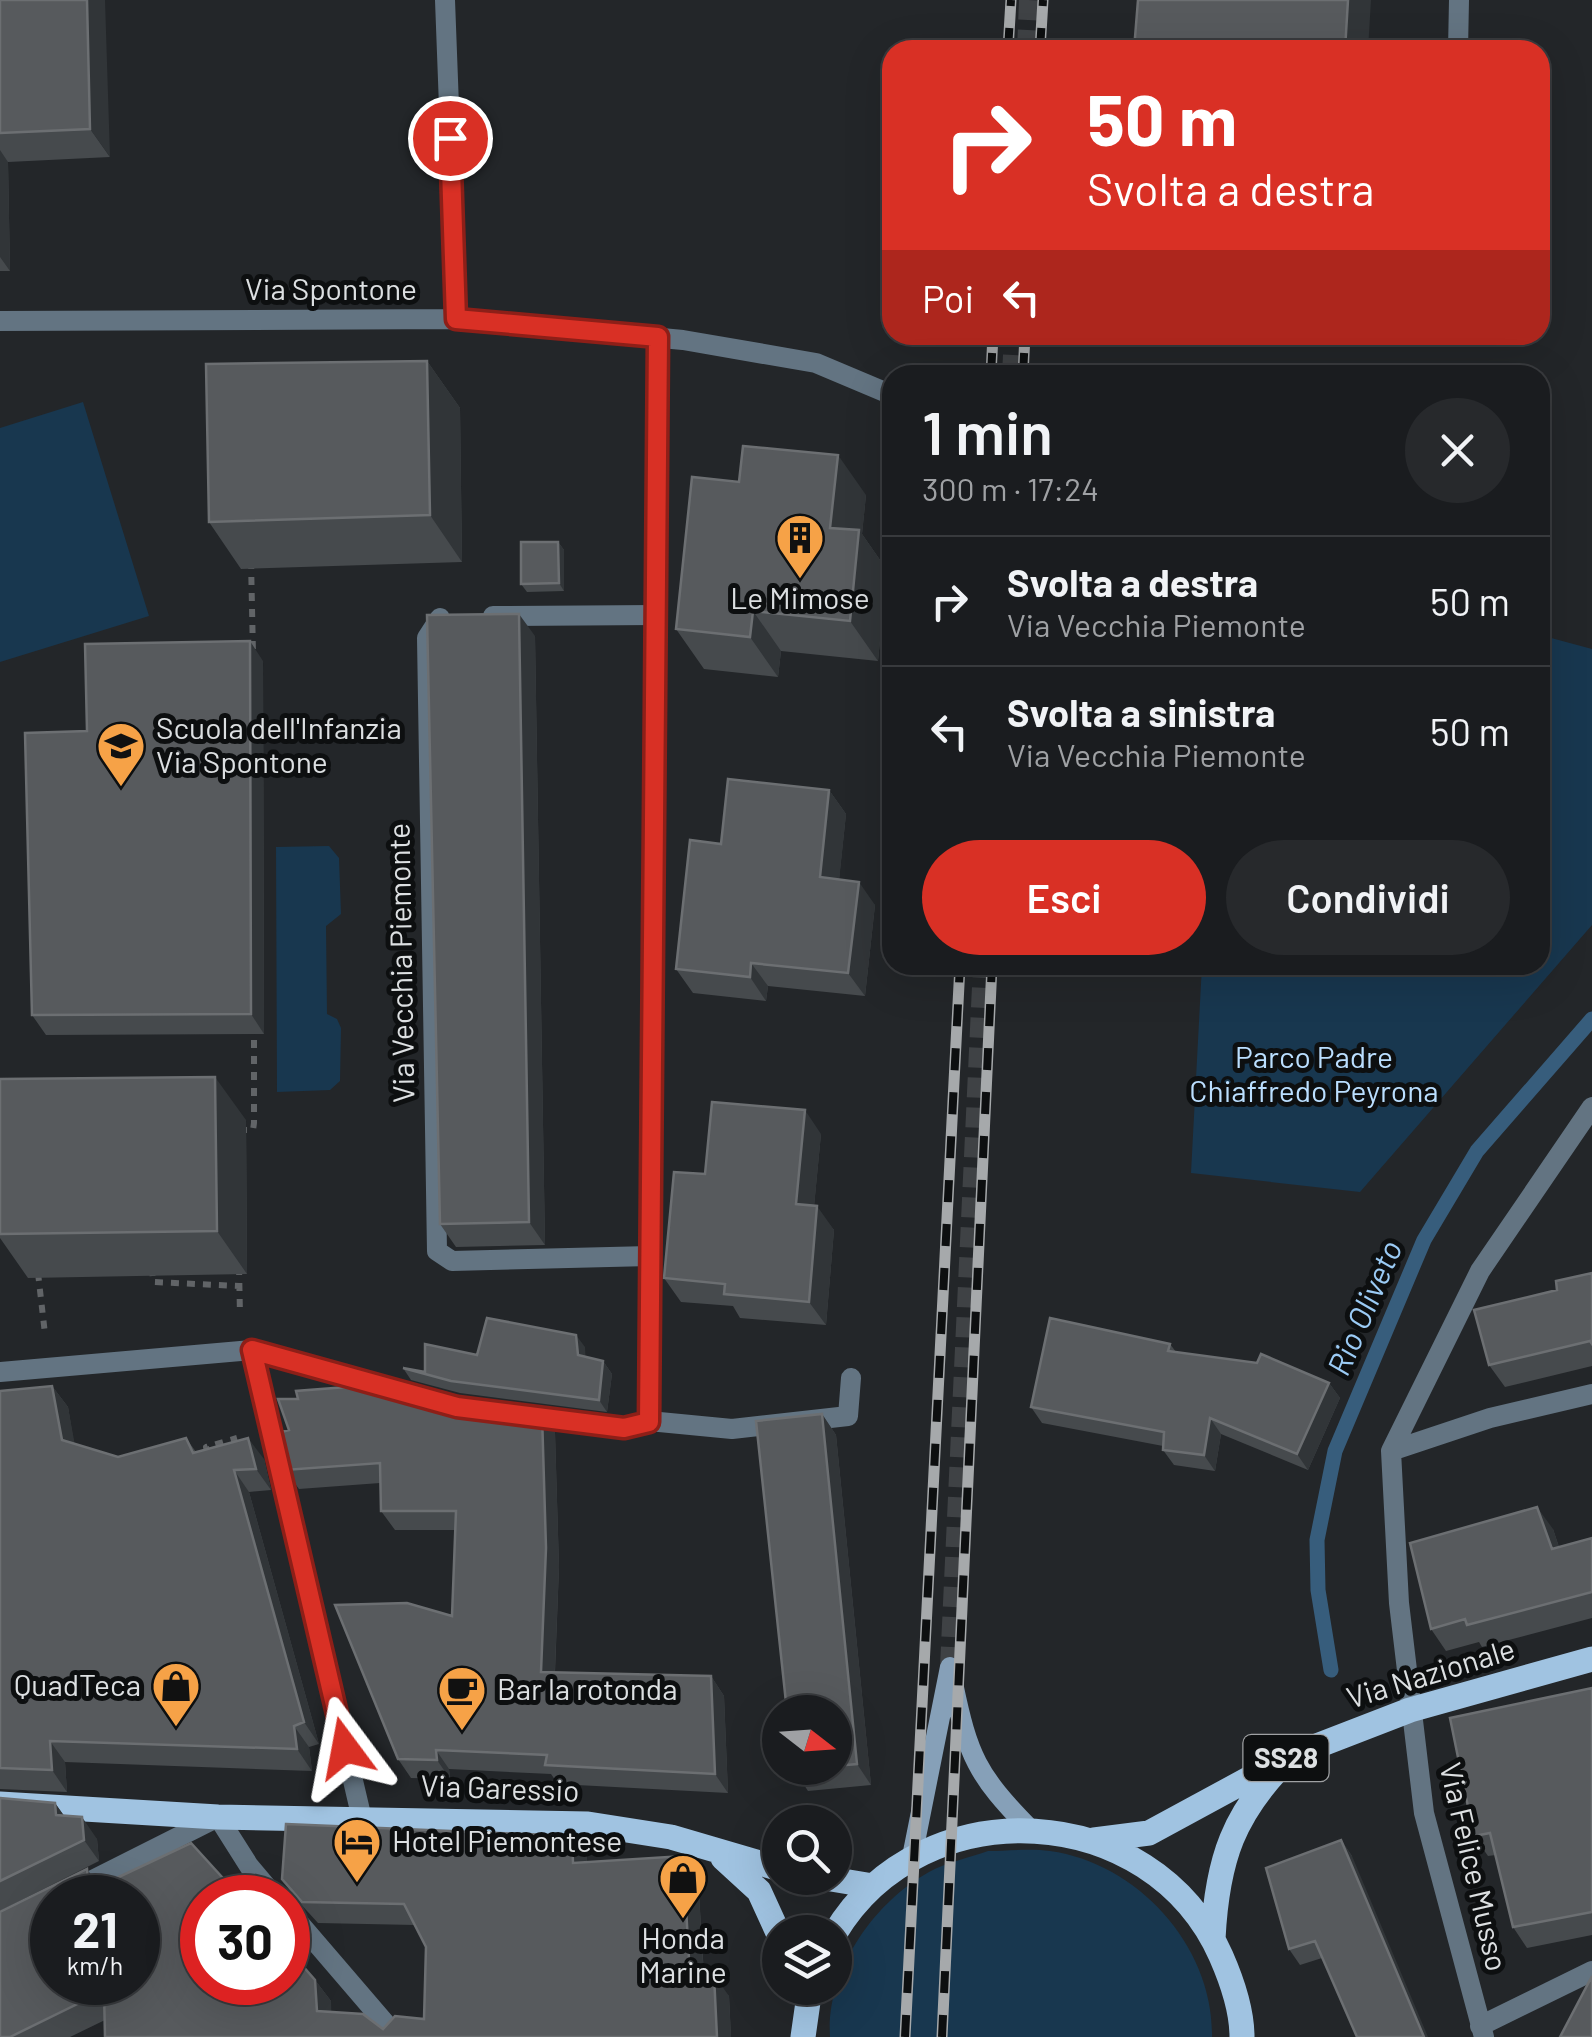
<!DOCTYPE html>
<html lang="it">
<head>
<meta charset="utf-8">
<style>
  body { margin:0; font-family:Barlow,sans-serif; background:#27292c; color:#f1f3f6; height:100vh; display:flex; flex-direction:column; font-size:38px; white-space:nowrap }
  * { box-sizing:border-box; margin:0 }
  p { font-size:32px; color:#9fa1a4 }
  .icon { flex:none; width:55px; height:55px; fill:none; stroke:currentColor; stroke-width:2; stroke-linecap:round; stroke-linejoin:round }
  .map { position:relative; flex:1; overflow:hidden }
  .sheet { position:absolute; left:882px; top:365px; width:668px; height:610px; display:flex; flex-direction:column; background:#1a1c1f; border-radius:30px; box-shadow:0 10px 40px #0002,0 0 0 2px #383a3d }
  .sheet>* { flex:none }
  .top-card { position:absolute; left:882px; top:40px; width:668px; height:305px; border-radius:30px; box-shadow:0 10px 40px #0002,0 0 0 2px #383a3d; background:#d93025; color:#fff; overflow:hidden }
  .needle { width:65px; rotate:107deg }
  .tools { position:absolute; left:762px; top:1695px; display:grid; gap:20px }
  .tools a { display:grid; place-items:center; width:90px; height:90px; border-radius:50%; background:#1a1c1f; box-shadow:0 10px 40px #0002,0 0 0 2px #383a3d; font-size:50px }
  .speed { position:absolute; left:30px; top:1875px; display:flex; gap:20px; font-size:50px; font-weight:700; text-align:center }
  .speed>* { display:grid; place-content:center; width:130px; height:130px; border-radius:50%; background:#1a1c1f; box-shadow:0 10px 40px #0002,0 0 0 2px #383a3d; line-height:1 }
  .speed small { font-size:25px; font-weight:400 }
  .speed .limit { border:15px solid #d22; background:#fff; color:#111 }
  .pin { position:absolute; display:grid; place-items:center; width:85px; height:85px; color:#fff; margin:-42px; border:5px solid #fff; border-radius:50%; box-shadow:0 2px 10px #0007 }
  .me { position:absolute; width:110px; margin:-55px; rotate:347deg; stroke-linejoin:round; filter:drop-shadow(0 0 8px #0008) }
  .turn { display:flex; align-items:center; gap:35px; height:210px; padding:0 40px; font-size:45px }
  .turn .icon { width:130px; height:130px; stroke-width:2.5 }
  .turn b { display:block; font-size:70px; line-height:85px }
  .then { display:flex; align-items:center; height:95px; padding:0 40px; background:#0003; gap:20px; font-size:38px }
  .round { display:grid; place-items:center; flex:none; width:105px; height:105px; border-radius:52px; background:#27292c }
  .summary { display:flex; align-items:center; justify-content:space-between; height:170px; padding:0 40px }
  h1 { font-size:60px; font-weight:600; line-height:75px }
  .primary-button { display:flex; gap:20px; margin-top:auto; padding:20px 40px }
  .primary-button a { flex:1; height:115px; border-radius:60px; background:#d93025; color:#fff; font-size:40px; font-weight:600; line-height:115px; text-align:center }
  .primary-button a+a { background:#27292c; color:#f1f3f6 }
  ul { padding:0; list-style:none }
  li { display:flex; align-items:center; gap:30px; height:130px; padding:0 40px; border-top:2px solid #383a3d }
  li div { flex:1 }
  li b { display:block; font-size:38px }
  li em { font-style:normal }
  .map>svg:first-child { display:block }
</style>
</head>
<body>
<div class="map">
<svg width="1592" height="2037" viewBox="0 0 1592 2037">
  <rect width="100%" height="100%" fill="#232629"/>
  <path fill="#18374f" d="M83,402L149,616L0,662V428Z
    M1540,635L1592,649V925L1360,1192L1191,1173L1202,965H1540Z
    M329,846L339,858L341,914L326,926L327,1014L337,1019L341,1028L340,1081L330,1090L277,1092L276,847Z
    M988,1851C1008,1851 1030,1848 1050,1851C1138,1863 1214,1947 1212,2037H830C826,1971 873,1903 929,1872C947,1862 969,1858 988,1851Z"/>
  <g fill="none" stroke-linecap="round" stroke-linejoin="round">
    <path stroke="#375d7c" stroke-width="15" d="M1331,1670L1318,1590L1317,1540L1335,1451L1424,1240L1477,1151L1592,1019"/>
    <path stroke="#3f4245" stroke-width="20" stroke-dasharray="20 10" stroke-linecap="butt" d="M1027,50L1029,0
      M1012,375L1014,335
      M950,1667L983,965"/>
    <path stroke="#616467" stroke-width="6" stroke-dasharray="8 8" stroke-linecap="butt" d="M251,561L253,654
      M239,1130H253L254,1123V1026
      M239,1267L240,1315
      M152,1268L153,1282L239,1286
      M38,1273L45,1334
      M208,1453L206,1447L237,1438"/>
    <path stroke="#637482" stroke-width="20" d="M1458,50L1459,0
      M493,616L656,615
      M440,618L427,638L437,1251L452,1261L650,1256"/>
    <path stroke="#637482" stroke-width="20" d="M445,0L457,319
      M0,321L457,319L683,340L816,363L892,395
      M252,1350L362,1819
      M0,1372L252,1350L410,1396
      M523,1416L624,1428L649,1421L732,1429L848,1416L851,1378
      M649,1421L658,337
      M1391,1451L1490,1418L1592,1394
      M57,1898L218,1817L249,1866L276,1898
      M288,1910L397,2037
      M1480,2026L1592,1971
      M1484,2037L1424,1813L1399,1603L1391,1451L1480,1271L1592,1107"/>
    <path stroke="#86a0b8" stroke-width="20" d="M953,1683C968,1756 977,1775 1029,1828
      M912,1857L950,1667"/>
    <path stroke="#a0c3e1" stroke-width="25" d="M1291,1756L1410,1710L1592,1659
      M0,1804L218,1817L588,1824L671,1837L780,1869
      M1094,1840L1149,1833L1291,1756C1233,1812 1217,1860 1213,1939
      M723,1858L759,1891L780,1937
      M825,1878L873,1886
      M835,1933C923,1787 1152,1800 1221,1956C1232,1981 1242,2009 1242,2037
      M803,2037L810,1988"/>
    <g stroke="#a6a9ab" stroke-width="11">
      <path id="rail" d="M1008,50L1011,0
        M1040,50L1043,0
        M991,375L993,335
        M1023,375L1025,335
        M905,2037L960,965
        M942,2037L992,965"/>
    </g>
    <use href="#rail" stroke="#0d0f10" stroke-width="8" stroke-dasharray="22" stroke-linecap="butt"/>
  </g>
  <path fill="#464a4d" d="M0,0L110,157L8,162L10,271H0Z
    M427,361L460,408L462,562L241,569L209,522Z
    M866,495L862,534L887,570L878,661L781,651L778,677L704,669L676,629Z
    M558,542L564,550V591L527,592L521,584Z
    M535,636L545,1245L456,1247L440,1224Z
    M263,661L264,1034L46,1035L32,1015Z
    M829,790L846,814L839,879L875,905L865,996L768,986L766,1001L693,993L676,969L721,844Z
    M0,1079L246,1120L247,1274L28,1278L0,1238Z
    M821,1134L814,1206L834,1230L826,1325L740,1318L733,1306L681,1302L664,1278Z
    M1592,1273V1366L1505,1387L1489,1365L1557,1290Z
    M1170,1344L1176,1352L1329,1383L1340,1398L1308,1470L1221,1434L1215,1471L1174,1465L1163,1450V1446L1042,1423L1031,1407Z
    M585,1347V1357L603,1361L612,1374L607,1412L460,1393L411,1380L403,1368L425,1372L477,1355Z
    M52,1386L68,1407L74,1444L118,1457L186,1438L196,1452L264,1459L271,1490L249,1492L319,1744L309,1747L312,1771L65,1762L67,1792L0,1789V1391Z
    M442,1402L542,1414L555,1433L559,1567L555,1672L711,1676L724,1696L728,1793L558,1784L551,1774L449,1769L450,1779L411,1778L398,1759L452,1616L455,1530H395L381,1511L380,1483L299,1489L285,1470Z
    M822,1414L836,1435L871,1785L808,1791L793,1768H835V1712Z
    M1553,1529L1559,1547L1592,1538V1618L1482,1647L1479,1642L1446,1651L1431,1629Z
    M1592,1688V1935L1527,1948L1513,1927L1496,1855L1488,1856L1474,1836Z
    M0,1798L55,1803L64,1816L97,1839L99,1861L0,1911Z
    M572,1836L587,1857V1862L683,1856L698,1877L704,1975L729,1996L731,2037H105V2020L70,2037H0L98,1886L315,1980L331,2001V2012L383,2029L424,2019L426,1947L415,1925L318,1923L297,1900L282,1879Z
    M1341,1840L1352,1856L1322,1958L1300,1965L1289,1949Z"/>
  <path fill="#313538" d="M87,0H105L110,157L90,129Z
    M1348,0H1371L1368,50H1345Z
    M0,150L8,162L10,271L0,257Z
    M427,361L460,408L462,562L430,515Z
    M838,455L866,495L862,534L887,570L878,661L850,621L830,528Z
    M558,542L564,550V591L559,583Z
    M753,611L781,651L778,677L750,637Z
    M519,614L535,636L545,1245L529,1222Z
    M250,641L263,661L264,1034L251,1014Z
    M829,790L846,814L837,901L820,877Z
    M859,882L875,905L865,996L848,973Z
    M751,963L768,986L766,1001L750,977Z
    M215,1077L246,1120L247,1274L217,1231Z
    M805,1110L821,1134L812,1228L796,1204Z
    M817,1206L834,1230L826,1325L809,1302Z
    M576,1335L585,1347L586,1367L578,1355Z
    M603,1361L612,1374L607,1412L599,1400Z
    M1329,1383L1340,1398L1308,1470L1297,1454Z
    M52,1386L68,1407L78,1462L62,1440Z
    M542,1414L555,1433L559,1567L554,1691L541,1672Z
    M822,1414L836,1435L871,1785L857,1764Z
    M1210,1418L1221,1434L1215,1471L1204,1455Z
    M248,1438L264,1459L271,1490L256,1469Z
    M234,1470L249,1492L319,1744L304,1722Z
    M1537,1507L1553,1529L1567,1571L1552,1549Z
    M711,1676L724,1696L728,1793L715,1774Z
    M294,1726L309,1747L312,1771L297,1749Z
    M50,1741L65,1762L67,1792L52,1770Z
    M436,1750L449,1769L450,1779L437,1760Z
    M55,1803L70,1824L56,1815Z
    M82,1817L97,1839L99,1861L84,1840Z
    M572,1836L587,1857L588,1884L573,1863Z
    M1341,1840L1352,1856L1428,2037H1424Z
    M683,1856L698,1877L705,1997L690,1976Z
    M87,1869L102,1891H89Z
    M714,1975L729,1996L731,2037H717Z
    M315,1980L331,2001L332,2032L317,2011Z"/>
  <path fill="#575a5d" stroke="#6c6f72" stroke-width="2.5" fill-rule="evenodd" d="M0,0H87L90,129L0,133Z
    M1138,0H1348L1345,50H1134Z
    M427,361L430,515L209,522L206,364Z
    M743,446L838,455L830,528L859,530L850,621L753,611L750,637L676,629L692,477L739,482Z
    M521,542H558L559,583L521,584Z
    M519,614L529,1222L440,1224L427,615Z
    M250,641L251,1014L32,1015L25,733L87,731L85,644Z
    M728,779L829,790L820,877L859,882L848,973L751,963L750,977L676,969L690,840L721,844Z
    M215,1077L217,1231L0,1234V1079Z
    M712,1102L805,1110L796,1204L817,1206L809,1302L724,1294L725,1284L664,1278L674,1172L705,1174Z
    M1592,1273V1344L1590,1341L1489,1365L1474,1310L1557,1290L1556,1281Z
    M487,1318L576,1335L578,1355L603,1361L599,1400L451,1381L403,1368L425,1372V1344L477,1355Z
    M1050,1318L1170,1344L1168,1351L1257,1363L1261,1354L1329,1383L1297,1454L1210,1418L1204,1455L1163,1450L1164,1432L1031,1407Z
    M52,1386L62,1440L118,1457L186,1438L193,1453L248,1438L256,1469L234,1470L304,1722L294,1726L297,1749L50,1741L52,1770L0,1768V1391Z
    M360,1386L389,1391L390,1387L442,1402L542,1414L546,1548L541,1672L711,1676L715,1774L545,1765L547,1755L436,1750L437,1760L398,1759L335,1605L407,1603L452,1616L456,1511H381L380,1463L285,1470L277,1433L289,1430L278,1399H298L296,1391Z
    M822,1414L857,1764L835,1766V1712H787L756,1421Z
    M1537,1507L1552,1549L1592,1538V1592L1467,1625L1465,1619L1431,1629L1410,1543Z
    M1592,1688V1912L1513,1927L1490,1833L1474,1836L1450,1718Z
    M0,1798L55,1803L56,1815L82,1817L84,1840L0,1881Z
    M286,1824L572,1836L573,1863L683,1856L690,1976L714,1975L717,2037H105L104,1991L10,2037H0V1912L87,1869L89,1891L191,1843L241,1898H202V1982H288V1949L315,1980L317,2011L363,2014L383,2029L395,2016L424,2019L426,1947L404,1904L302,1902L282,1879ZM52,1898H138V1982H52Z
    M1341,1840L1424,2037H1357L1315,1941L1289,1949L1266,1868Z
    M1592,1976V2037H1560Z"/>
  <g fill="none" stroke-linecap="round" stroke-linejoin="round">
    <g stroke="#8d1f18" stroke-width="25">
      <path id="route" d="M345,1748L252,1350L457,1407L624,1428L649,1422L658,337L456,319L450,138"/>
    </g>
    <use href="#route" stroke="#d93025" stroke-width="18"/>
  </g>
  <defs>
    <g id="building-pin" transform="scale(2.5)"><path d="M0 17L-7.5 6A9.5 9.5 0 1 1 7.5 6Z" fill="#f6a247" stroke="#0d0f10"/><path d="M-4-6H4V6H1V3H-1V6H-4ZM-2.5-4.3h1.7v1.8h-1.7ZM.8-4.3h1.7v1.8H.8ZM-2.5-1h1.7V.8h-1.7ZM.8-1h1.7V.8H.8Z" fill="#111"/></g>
    <g id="school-pin" transform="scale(2.5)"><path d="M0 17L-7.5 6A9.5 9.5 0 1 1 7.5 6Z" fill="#f6a247" stroke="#0d0f10"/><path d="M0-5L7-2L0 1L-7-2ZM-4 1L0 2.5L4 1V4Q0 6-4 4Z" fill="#111"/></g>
    <g id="shop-pin" transform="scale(2.5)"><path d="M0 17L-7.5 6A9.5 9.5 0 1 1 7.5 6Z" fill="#f6a247" stroke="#0d0f10"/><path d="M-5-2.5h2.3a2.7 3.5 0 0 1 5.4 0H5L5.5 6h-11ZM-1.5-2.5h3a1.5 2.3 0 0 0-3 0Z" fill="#111"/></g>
    <g id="cafe-pin" transform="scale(2.5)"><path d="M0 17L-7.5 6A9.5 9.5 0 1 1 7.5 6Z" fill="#f6a247" stroke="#0d0f10"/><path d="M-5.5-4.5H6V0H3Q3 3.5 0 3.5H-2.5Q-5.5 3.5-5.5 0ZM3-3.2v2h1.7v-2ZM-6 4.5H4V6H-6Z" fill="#111"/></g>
    <g id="hotel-pin" transform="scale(2.5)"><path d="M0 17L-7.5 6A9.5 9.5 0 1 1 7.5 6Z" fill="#f6a247" stroke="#0d0f10"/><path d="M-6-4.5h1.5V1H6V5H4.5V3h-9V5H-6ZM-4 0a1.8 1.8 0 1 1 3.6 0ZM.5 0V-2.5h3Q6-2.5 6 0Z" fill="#111"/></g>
  </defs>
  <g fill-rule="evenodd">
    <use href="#building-pin" x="800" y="538"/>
    <use href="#school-pin" x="121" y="746"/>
    <use href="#shop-pin" x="176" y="1686"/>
    <use href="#cafe-pin" x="462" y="1690"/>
    <use href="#hotel-pin" x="357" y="1842"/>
    <use href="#shop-pin" x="683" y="1878"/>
  </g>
  <g text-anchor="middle" stroke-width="10" stroke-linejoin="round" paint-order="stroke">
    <rect fill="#0d0f10" stroke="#9fa1a3" stroke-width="2.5" x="1243.5" y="1735" width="85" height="46" rx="8"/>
    <g font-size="28" font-weight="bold" fill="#dde0e2">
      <text x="1286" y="1768">SS28</text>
    </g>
    <g font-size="30" fill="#dde0e2" stroke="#0d0f10">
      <text x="331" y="300">Via Spontone</text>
      <text transform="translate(402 963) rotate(-91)" y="10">Via Vecchia Piemonte</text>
      <text transform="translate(1431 1674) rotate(-17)" y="10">Via Nazionale</text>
      <text transform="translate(500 1789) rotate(2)" y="10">Via Garessio</text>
      <text transform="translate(1473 1867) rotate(77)" y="10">Via Felice Musso</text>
    </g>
    <g font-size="30" fill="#dde0e2" stroke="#0d0f10" text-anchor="start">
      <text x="800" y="609" text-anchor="middle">Le Mimose</text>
      <text x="156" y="739">Scuola dell'Infanzia<tspan x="156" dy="34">Via Spontone</tspan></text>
      <text x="141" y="1696" text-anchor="end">QuadTeca</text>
      <text x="497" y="1700">Bar la rotonda</text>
      <text x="392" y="1852">Hotel Piemontese</text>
      <text x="683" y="1949" text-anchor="middle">Honda<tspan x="683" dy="34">Marine</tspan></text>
    </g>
    <g font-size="30" fill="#bbdfff" stroke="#0d0f10">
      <text x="1314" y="1068">Parco Padre<tspan x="1314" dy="34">Chiaffredo Peyrona</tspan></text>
    </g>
    <g font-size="32" font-style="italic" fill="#9bcbf5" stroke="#0d0f10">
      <text transform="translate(1365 1308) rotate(-67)" y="11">Rio Oliveto</text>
    </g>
  </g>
</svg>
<div class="tools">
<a><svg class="needle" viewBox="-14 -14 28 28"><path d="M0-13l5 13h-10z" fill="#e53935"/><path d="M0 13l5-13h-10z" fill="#9fa1a4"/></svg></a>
<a><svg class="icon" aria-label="search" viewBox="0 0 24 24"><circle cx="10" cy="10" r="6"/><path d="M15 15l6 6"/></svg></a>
<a><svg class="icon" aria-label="layers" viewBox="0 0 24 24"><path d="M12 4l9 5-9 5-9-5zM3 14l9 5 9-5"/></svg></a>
</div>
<div class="speed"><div>21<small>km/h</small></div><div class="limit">30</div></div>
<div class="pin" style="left:450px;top:138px;background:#d93025"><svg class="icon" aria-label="arrive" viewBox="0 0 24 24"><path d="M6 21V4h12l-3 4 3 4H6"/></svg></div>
<svg class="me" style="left:345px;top:1748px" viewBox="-20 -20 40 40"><path d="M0-17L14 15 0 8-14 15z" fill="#d93025" stroke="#fff" stroke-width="4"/></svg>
<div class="top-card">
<div class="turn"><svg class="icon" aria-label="right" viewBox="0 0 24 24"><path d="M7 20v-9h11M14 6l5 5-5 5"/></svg><div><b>50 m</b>Svolta a destra</div></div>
<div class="then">Poi<svg class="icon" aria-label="left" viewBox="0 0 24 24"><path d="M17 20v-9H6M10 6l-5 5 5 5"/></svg></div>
</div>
<section class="sheet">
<div class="summary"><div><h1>1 min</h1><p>300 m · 17:24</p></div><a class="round"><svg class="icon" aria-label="close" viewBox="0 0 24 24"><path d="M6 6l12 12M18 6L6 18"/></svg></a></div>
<ul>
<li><svg class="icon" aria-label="right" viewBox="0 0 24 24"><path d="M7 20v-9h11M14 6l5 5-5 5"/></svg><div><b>Svolta a destra</b><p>Via Vecchia Piemonte</p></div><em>50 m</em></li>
<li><svg class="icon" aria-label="left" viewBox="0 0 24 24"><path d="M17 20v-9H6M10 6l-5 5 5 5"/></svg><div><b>Svolta a sinistra</b><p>Via Vecchia Piemonte</p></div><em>50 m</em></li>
</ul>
<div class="primary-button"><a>Esci</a><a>Condividi</a></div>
</section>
</div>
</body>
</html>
